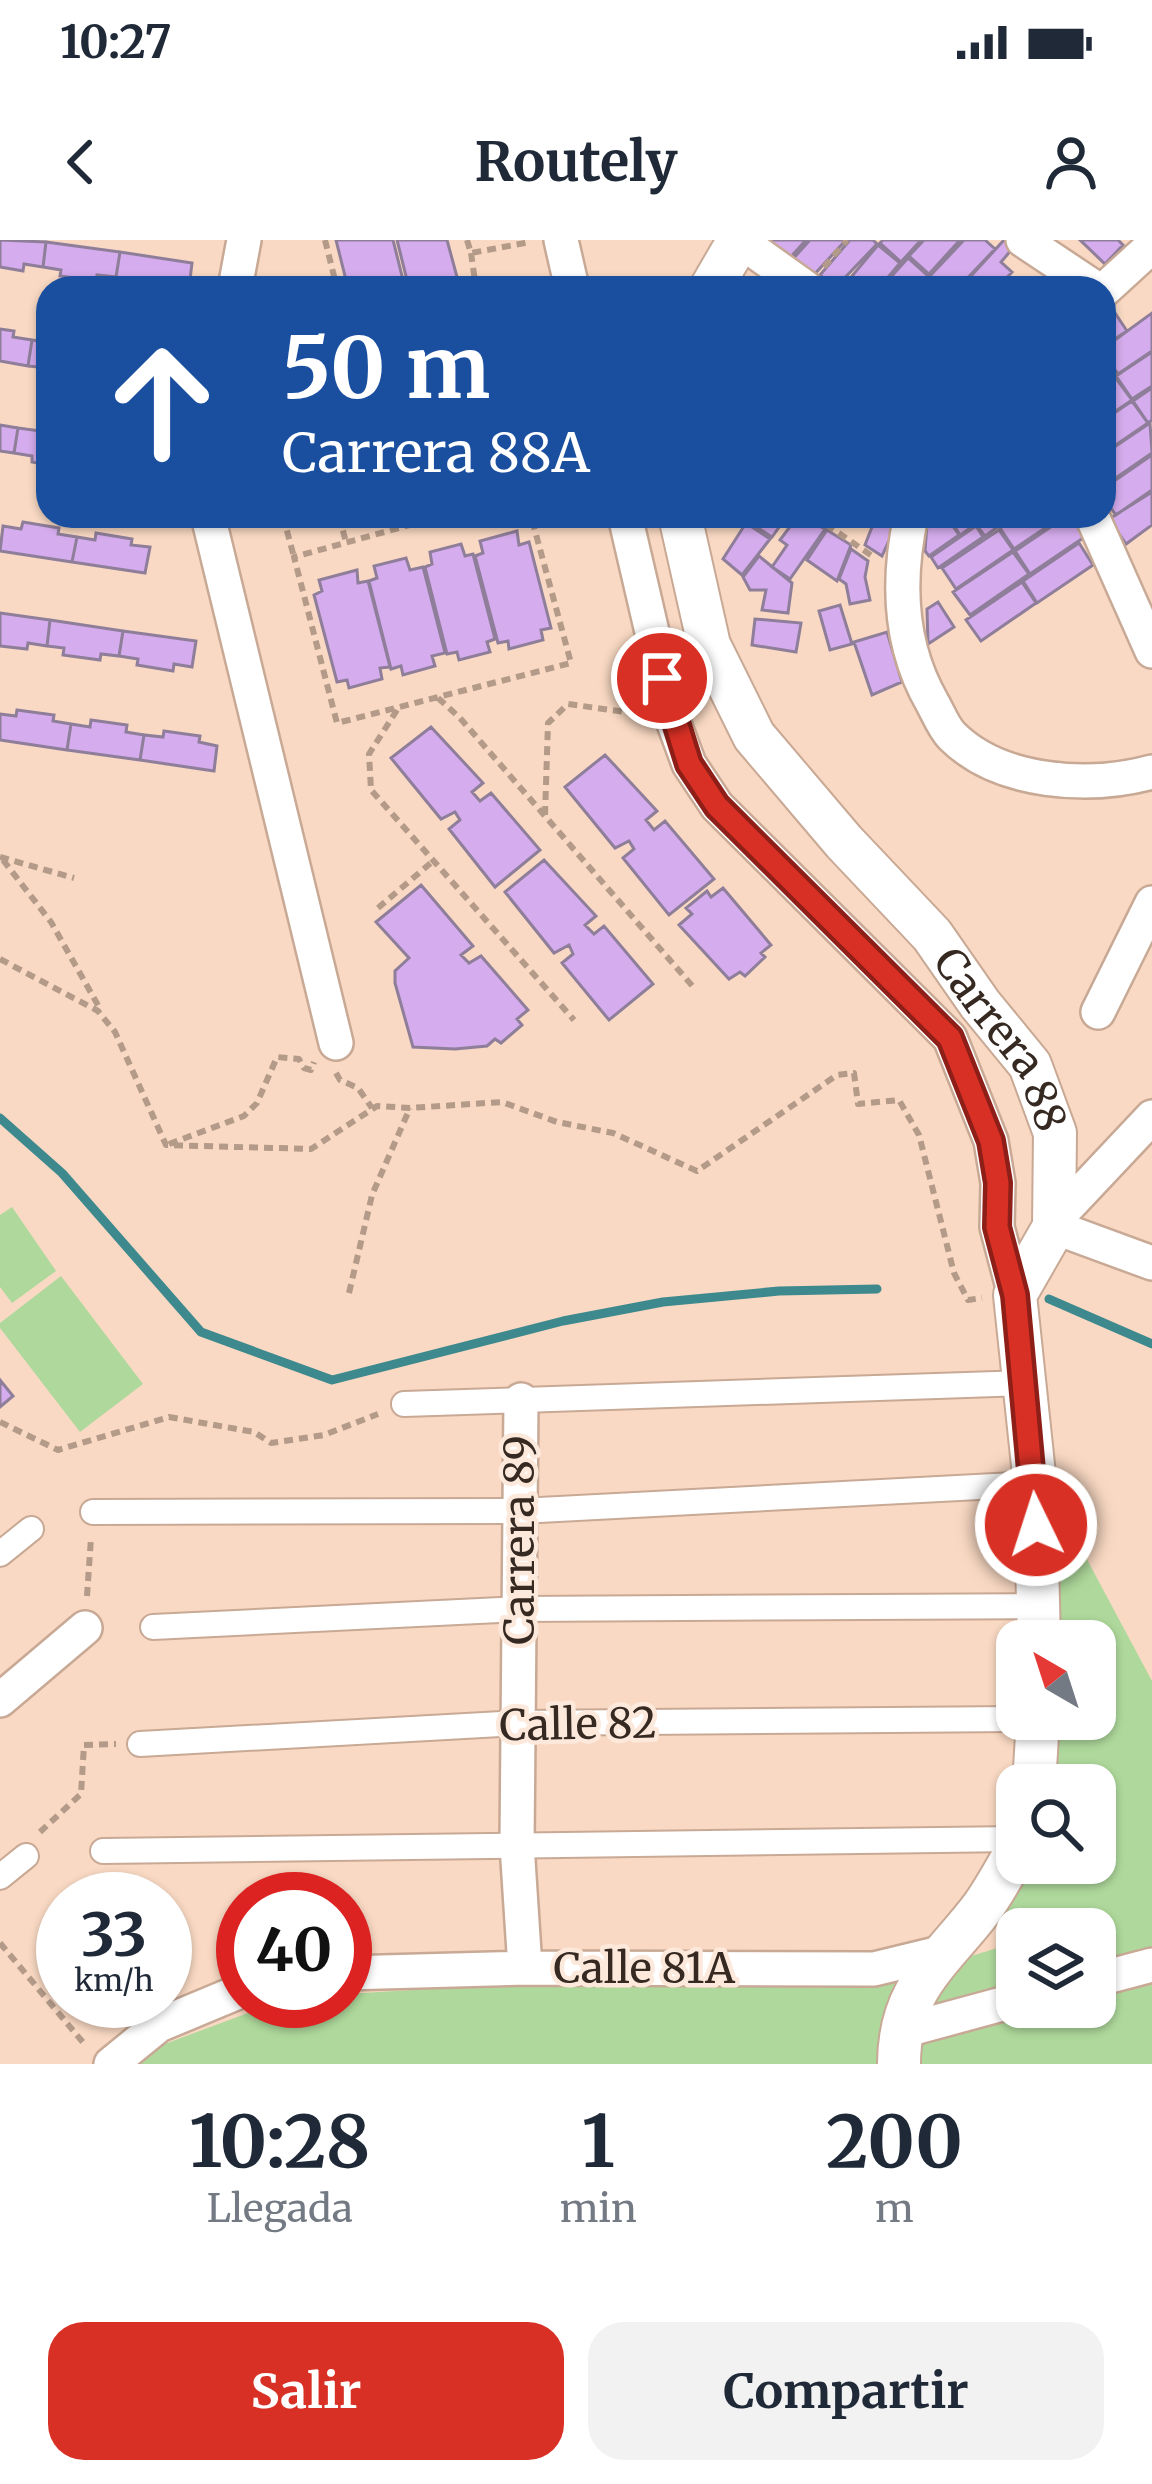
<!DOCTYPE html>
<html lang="es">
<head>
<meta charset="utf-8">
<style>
  body { margin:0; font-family:Merriweather,serif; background:#f2f2f3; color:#1f2937; height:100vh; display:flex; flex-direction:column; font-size:45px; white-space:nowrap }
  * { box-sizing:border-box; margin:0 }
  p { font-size:39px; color:#747a83 }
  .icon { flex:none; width:66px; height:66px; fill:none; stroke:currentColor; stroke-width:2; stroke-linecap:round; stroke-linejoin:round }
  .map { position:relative; height:1824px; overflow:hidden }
  .drawer { display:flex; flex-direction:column; background:#fff; flex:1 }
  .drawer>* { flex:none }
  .hud { position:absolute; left:36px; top:36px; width:1080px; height:252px; border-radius:36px; box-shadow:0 3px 9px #0004; background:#1a4fa0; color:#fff; overflow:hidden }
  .needle { width:78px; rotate:321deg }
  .controls { position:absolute; left:996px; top:1380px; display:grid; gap:24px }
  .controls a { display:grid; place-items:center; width:120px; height:120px; border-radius:24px; background:#fff; box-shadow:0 3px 9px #0004; font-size:60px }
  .speed { position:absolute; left:36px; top:1632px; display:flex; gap:24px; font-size:60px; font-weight:700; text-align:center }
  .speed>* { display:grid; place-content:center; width:156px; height:156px; border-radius:50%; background:#fff; box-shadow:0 3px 9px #0004; line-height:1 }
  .speed small { font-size:30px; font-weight:400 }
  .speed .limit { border:18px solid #d22; background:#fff; color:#111 }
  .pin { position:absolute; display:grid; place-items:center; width:102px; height:102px; color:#fff; margin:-51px; border:6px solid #fff; border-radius:50%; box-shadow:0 3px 12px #0007 }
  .me { position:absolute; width:132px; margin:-66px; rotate:356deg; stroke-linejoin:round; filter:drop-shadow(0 0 9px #0008) }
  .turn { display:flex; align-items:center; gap:42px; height:252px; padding:0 48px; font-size:54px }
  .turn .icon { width:156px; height:156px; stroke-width:2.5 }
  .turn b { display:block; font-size:84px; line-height:102px }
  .eta { display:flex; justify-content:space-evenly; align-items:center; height:204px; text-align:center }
  .eta b { font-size:72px; font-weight:700; line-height:84px }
  .action { display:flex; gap:24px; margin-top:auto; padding:24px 48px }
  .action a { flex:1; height:138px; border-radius:36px; background:#d93025; color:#fff; font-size:48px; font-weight:700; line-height:138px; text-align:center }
  .action a+a { background:#f2f2f3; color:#1f2937 }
  .status { display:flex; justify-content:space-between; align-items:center; height:84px; padding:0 60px; background:#fff; direction:ltr }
  .status svg { height:33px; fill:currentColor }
  header { display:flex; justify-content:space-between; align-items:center; height:156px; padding:0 48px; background:#fff; font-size:54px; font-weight:700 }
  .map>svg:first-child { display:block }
</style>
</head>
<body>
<div class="status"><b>10:27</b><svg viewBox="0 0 49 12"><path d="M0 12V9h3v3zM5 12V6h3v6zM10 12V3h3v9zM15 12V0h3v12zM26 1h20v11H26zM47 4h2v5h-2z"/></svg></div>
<header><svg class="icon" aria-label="back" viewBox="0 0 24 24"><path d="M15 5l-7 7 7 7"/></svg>Routely<svg class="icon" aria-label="person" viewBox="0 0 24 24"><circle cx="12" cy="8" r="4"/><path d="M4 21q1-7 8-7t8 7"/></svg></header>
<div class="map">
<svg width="1152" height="1824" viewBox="0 0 1152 1824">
  <rect width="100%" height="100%" fill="#f9d9c3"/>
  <path fill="#afd99c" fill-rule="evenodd" d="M12,967L56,1031L12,1063L0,1047V975Z
    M61,1036L143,1144L80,1192L0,1088V1083Z
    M1060,1269L1152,1441V1824H131L154,1808L280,1761H345V1754L531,1743L875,1746L997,1708L1017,1571V1623H1095V1545H1021L1030,1479H1095V1401H1041ZM1017,1689H1095V1767H1017Z"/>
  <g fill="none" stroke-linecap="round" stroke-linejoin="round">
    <path stroke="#3d898d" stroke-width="9" d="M0,878L62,933L201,1092L332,1140L563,1081L663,1062L779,1051L877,1049
      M1049,1059L1152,1104"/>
  </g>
  <path fill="#d5aced" stroke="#8f7e9a" stroke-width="3" d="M0,0L46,2L43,27L24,24L23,31L0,27Z
    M336,0H393L405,48H348Z
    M397,0H447L460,48H409Z
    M766,0H806L788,20Z
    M810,0H846L810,39L791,21Z
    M850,0H873L877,4L835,48L820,35Z
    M883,0H921L901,22L880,3Z
    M924,0H960L929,34L909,16Z
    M964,0H985L995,9L958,48H940L929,37Z
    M1004,0L1013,8L1001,22L1012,32L997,48H960Z
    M1080,0H1118L1123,5L1105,24Z
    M46,2L120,12L116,37L97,35L96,41L60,36L61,30L43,27Z
    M878,5L900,23L879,48H842Z
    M120,12L192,23L189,48L133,47L134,40L116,37Z
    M908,18L928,36L917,48H881Z
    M1111,67L1127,91L1104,106V74Z
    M1152,73V111L1118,134L1104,115V108Z
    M0,89L14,91L13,97L32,100L28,126L0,121Z
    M32,100L48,102V128L28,126Z
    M1152,112V146L1132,159L1116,136Z
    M1115,137L1132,160L1104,179V144Z
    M1152,148V180L1148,183L1133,161Z
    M1132,161L1148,183L1104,213V180Z
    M1150,183L1152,213L1104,246V214Z
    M0,185L18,188L14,213L0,211Z
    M18,188L48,192V225L32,222V216L14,213Z
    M1152,215V250L1116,275L1104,259V248Z
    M1152,252V285L1126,304L1109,279Z
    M747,276H787L772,297L744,279Z
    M798,276L825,289L790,339L772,327L787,305L780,300Z
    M882,276L899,279L882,316L865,305L874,282Z
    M938,276H952L948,279L959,295L929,316L925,311L927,284Z
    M955,276H988L960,295L950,279Z
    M991,276H1002L1006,281L985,296L977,286Z
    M1017,276H1063L1014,309L1000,288Z
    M1067,276H1073L1086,296L1030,334L1015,311Z
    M23,282L59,288L58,294L77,297L72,322L0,311L3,286L21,289Z
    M746,283L770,299L742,335L723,319Z
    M976,286L983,297L938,328L931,317Z
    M827,290L851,305L837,341L807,320Z
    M999,290L1013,310L956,349L942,328Z
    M517,291L519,305L529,302L551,388L541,390L543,400L509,409L508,401L498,403L475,316L483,313L480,301Z
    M96,293L132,299L131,305L150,307L145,333L72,322L77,297L95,300Z
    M1079,303L1093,325L1037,363L1023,341Z
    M461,304L465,316L473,314L495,399L487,402L490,412L459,420L457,412L447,414L425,327L432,324L430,312Z
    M851,309L868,321L865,337L870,360L850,364L846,344L839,339Z
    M1013,312L1029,334L970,375L953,352Z
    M759,316L792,343L788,373L762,370L766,350H750L743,337Z
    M406,318L410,330L423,327L445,413L432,416L435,426L403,435L401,426L391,429L369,341L377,338L374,326Z
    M357,330L358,343L368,341L390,427L380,428L382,439L349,448L347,440L337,442L314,355L322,351L319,340Z
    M1022,342L1036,363L981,401L966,380Z
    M938,362L954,387L928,404L927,369Z
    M840,365L852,404L830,410L819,371Z
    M0,373L50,380L47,406L28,403L27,409L0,406Z
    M755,379L801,383L796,412L752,405Z
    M50,380L123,391L119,416L101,414L100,420L63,415L64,408L47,406Z
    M123,391L196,401L192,427L174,424L173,431L137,425L138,419L119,416Z
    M887,392L902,442L872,455L854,402Z
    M17,470L54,475L53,481L71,484L67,510L0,500V474L16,476Z
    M91,480L127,485L126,492L144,495L140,520L67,510L71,484L90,487Z
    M431,487L483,543L472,552L480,561L491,553L540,610L495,647L449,589L460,580L455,572L441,579L391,518Z
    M164,491L200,496L199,502L217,506L214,531L140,520L144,495L163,497Z
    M605,515L657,571L646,580L654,590L665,581L714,639L669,675L623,618L634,609L629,601L615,608L565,547Z
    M544,620L596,676L585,685L594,694L604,686L653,744L609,780L562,723L573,714L569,705L554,713L505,652Z
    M421,645L473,706L461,715L469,723L481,716L528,770L517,779L522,785L501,803L495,799L487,806L455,809L413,807L395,743V731L409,718L376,682Z
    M723,648L771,705L761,713L765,717L745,736L740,732L729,739L679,685L692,674L686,668L707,651L711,657Z
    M0,1140L13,1156L0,1167Z"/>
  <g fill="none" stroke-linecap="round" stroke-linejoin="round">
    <g stroke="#c8a995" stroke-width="28">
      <path id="pedestrian" d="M404,1164L1024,1143
        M93,1272L520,1271L1035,1244
        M0,1314L31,1289
        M153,1387L519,1369L1040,1366
        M140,1504L518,1483L1017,1479
        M103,1611L1017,1599
        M0,1637L26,1616"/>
    </g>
    <g stroke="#c8a995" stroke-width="38">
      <path id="minor" d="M561,0L572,48
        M739,0L806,48
        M1023,0L1095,48
        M235,48L244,0
        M1104,50L1152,6
        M208,276L336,803
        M625,276L672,478L689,524L717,566L950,798L991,901L998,943L997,987L1015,1055
        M911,276C897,340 899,406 933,464C938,473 944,488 952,496C1000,544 1090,549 1152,532
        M1092,276L1152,411
        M1098,772L1152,663
        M1055,980L1152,877
        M1054,987L1152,1023
        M521,1160L517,1605L525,1728
        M0,1460L85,1388
        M345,1733L525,1728L874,1729L940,1713
        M1095,1740L1152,1725
        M899,1792L1017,1760
        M111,1824L159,1785L243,1750"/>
    </g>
    <g stroke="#c8a995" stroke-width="46">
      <g id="tertiary">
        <path d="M711,48L739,0"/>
        <path id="s1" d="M680,276L709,405L754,496L844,602L932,695L980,764L1030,825L1055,893L1054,987L1015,1055L1035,1244L1039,1401"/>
        <path d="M1034,1545L1038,1479"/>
        <path d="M899,1824C899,1748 941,1722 982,1668C995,1650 1006,1629 1017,1610"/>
      </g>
    </g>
    <path stroke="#b39a89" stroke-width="6" stroke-dasharray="9 6" stroke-linecap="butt" d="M325,0L337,48
      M467,0L471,13L530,2
      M471,13L476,48
      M824,27L847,0
      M283,276L294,317
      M339,276L346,302
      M442,276L294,317L337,483L571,423L531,276
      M814,276L875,318
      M438,458L460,478L695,749
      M397,470L369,514L371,550L574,780
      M545,575L548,483L568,464L639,474
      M0,617L74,638
      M3,620L51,682L99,767
      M378,668L433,621
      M0,719L98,771L115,792L166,905L311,909L377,866L410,868L502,862L557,882L613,893L697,931L837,835L854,833L858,864L899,860L919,895L954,1033L968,1060L982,1058
      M336,833L340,840L358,848L372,868
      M169,904L244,876L257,863L277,817L299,819L304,828L311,830L314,822
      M349,1053L372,955L410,868
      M0,1182L58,1210L169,1177L254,1192L271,1203L324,1195L378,1174
      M87,1356L91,1298
      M40,1592L81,1554L84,1505L116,1504
      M0,1703L86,1806"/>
    <use href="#pedestrian" stroke="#fff" stroke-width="24"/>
    <use href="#minor" stroke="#fff" stroke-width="33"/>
    <use href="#tertiary" stroke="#fff" stroke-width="42"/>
  </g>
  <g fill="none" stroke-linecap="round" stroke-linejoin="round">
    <g stroke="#8d1f18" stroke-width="30">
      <path id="route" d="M662,438L689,524L717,566L950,798L991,901L998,943L997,987L1015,1055L1036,1285"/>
    </g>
    <use href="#route" stroke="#d93025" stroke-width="21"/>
  </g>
  <g text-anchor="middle" stroke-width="9" stroke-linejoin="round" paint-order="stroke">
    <g font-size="42" fill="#352921" stroke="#fde9dc">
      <text dy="15" stroke="none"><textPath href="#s1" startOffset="627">Carrera 88</textPath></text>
      <text transform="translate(519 1300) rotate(-90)" y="15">Carrera 89</text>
      <text transform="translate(578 1484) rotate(-1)" y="15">Calle 82</text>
      <text x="644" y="1743">Calle 81A</text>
    </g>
  </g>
</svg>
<div class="controls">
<a><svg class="needle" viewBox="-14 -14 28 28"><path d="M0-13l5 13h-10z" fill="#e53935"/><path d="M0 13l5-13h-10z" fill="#747a83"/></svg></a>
<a><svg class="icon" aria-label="search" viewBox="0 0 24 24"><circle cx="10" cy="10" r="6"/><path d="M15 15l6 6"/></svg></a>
<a><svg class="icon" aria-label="layers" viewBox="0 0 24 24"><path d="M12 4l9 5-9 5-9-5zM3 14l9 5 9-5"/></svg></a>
</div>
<div class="speed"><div>33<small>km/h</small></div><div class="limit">40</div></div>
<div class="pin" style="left:662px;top:438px;background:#d93025"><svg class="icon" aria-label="arrive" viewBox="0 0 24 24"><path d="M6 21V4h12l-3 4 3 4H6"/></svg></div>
<svg class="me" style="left:1036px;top:1285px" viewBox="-20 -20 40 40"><circle r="17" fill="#d93025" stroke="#fff" stroke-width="3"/><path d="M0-11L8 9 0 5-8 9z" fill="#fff"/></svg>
<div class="hud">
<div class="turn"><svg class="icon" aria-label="ahead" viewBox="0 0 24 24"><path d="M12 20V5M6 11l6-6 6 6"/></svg><div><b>50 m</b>Carrera 88A</div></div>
</div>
</div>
<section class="drawer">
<div class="eta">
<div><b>10:28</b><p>Llegada</p></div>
<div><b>1</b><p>min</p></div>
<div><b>200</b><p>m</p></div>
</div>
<div class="action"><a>Salir</a><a>Compartir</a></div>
</section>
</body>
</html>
